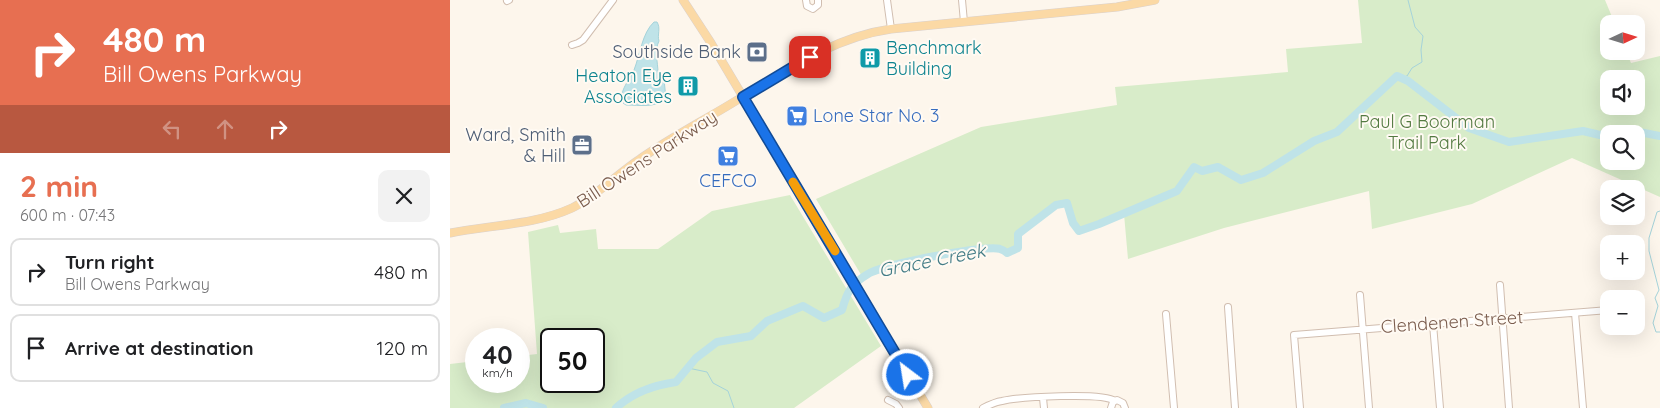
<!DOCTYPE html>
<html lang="en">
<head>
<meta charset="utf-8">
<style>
  body { margin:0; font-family:Quicksand,sans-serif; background:#f2f2f2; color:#202124; height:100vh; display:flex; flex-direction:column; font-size:19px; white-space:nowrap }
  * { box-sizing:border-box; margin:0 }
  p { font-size:16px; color:#757577 }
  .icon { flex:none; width:28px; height:28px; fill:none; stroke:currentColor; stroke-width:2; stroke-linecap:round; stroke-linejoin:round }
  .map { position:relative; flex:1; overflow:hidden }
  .sheet { display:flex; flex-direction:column; background:#fff; width:450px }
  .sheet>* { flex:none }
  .hud { background:#e76f51; color:#fff; overflow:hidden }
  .needle { width:32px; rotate:86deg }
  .buttons { position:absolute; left:1150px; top:15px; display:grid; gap:10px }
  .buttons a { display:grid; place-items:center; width:45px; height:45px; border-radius:10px; background:#fff; box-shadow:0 5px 20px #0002; font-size:25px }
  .speed { position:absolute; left:15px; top:328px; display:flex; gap:10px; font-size:25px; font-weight:700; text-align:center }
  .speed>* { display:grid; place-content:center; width:65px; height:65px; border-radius:50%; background:#fff; box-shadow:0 5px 20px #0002; line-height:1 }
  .speed small { font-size:12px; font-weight:400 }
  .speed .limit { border:2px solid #111; border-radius:8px; background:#fff; color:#111 }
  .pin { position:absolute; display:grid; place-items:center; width:42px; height:42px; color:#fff; margin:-21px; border-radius:10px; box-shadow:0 2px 8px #0006 }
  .me { position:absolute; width:55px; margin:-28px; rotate:329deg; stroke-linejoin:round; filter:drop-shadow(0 0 4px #0008) }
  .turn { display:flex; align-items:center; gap:18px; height:105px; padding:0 20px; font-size:22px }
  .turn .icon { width:65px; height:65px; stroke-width:2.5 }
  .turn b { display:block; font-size:35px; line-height:42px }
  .lanes { display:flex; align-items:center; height:48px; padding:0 20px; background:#0003; justify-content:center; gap:25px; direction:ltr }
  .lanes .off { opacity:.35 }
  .round { display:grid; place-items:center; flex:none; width:52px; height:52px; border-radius:10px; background:#f2f2f2 }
  .headline { display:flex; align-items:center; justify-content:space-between; height:85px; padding:0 20px }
  h1 { font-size:30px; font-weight:700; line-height:38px; color:#e76f51 }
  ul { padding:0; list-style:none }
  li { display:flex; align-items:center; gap:15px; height:68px; margin:0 10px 8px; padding:0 10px; border:2px solid #e0e0e0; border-radius:10px }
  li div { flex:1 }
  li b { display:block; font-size:19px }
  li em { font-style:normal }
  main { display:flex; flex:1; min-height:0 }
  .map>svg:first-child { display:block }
</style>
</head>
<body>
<main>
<section class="sheet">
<div class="hud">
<div class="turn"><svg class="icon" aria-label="right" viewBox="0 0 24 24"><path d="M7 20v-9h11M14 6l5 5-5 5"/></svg><div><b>480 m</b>Bill Owens Parkway</div></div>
<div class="lanes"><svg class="icon off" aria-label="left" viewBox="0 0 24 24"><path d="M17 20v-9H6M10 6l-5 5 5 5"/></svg><svg class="icon off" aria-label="ahead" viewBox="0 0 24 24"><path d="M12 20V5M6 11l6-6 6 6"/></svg><svg class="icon" aria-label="right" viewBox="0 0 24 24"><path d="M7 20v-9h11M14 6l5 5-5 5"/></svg></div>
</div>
<div class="headline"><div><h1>2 min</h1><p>600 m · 07:43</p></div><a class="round"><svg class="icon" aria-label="close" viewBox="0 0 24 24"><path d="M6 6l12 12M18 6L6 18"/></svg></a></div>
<ul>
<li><svg class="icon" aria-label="right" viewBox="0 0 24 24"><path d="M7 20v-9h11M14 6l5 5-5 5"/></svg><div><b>Turn right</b><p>Bill Owens Parkway</p></div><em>480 m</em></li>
<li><svg class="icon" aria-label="arrive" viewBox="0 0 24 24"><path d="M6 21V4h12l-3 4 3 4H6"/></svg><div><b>Arrive at destination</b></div><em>120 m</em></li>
</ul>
</section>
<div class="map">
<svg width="1210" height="408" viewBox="0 0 1210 408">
  <rect width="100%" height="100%" fill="#fdf6ec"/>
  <path fill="#d8ecc9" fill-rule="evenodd" d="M908,0H1155L1165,24H1159V51H1176L1181,63L1210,56V197L1122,158L1022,204L922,229L919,191L774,228L678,259L674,214L629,231L623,223L617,203L606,205L568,234V248L557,253L550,248H527L438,266L418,273L413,278L366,199L531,127L667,105L665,87L838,72L836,49L912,43ZM1159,79H1186V106H1159ZM1159,134H1186V161H1159Z
    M340,195L431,346L344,408H0V364L26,361V381H69V356L87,354L78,232L108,225L110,233L146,229L148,249H208L262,211ZM101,339H144V381H101Z"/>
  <path fill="#bfe3e8" stroke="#a5d3da" d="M204,22H207C211,28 207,35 209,41C204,51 208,62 208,73L214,79L216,99C205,108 190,105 176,105L173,103C168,91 180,80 184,70C190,55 192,33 204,22Z"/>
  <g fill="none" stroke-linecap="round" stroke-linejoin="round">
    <path stroke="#a5d3da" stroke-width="1" d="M951,78L957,76L962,68L972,62L971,50L973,36L965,27L958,0
      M1210,211L1207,212L1199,238V251L1209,290L1205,298L1208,306L1203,323L1206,332H1210
      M238,368L257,372L263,383L278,391L284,408"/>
    <path stroke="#bfe3e8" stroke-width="8" d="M54,408L76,403L93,408
      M166,408C182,393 205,385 226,382L246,358L267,342L301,336L317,321L353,306L374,318L392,310C397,292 401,284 418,274C431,265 537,244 550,249C553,250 555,251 557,253L568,248V234L606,205L617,203L623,223L629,231L649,224L727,191L744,167L752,171L768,167L791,180L813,173L864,141L887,132L947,76L958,81L1019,128L1059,142L1133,131L1150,135L1179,130L1210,136"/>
    <g stroke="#d1beb0" stroke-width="8">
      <path id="minor" d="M356,0L357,6L363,9L368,5V0
        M437,0L441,29
        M512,0L514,22
        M57,1L59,0
        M122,45L128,43L133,40L163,0
        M1050,285L1059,408
        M910,295L919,408
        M778,307L785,408
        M1125,313L1133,408
        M716,314L724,408
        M983,324L990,408
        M593,398L594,408
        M438,400L446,404L449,408
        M533,408C539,405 545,402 552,401C569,397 653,392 665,401
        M661,408L663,402L667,400L673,403L675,408
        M850,408L844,335L1159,310"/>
    </g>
    <g stroke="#dad1cd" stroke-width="9">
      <path id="major" d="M233,0L261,43L478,408
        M0,233C40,225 85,225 122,208C147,196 167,174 190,159C220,138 253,121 284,102C334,72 383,37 441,29L667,7L705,0"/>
    </g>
    <use href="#minor" stroke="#fff" stroke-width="6"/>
    <use href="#major" stroke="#fbd9a5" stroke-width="8"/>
  </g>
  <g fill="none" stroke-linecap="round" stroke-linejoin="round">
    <g stroke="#114b97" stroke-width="12">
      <path id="route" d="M360,57L293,97L458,375"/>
    </g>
    <use href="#route" stroke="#1a73e8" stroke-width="9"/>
    <path stroke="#f59e0b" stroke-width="9" d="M343,182L385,251"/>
  </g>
  <defs>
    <g id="bank-square" transform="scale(1.125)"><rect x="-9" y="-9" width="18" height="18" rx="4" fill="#5c6f8a" stroke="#fffaf3"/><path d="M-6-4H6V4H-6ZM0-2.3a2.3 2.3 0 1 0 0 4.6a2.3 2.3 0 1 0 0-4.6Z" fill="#fff"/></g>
    <g id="building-square" transform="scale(1.125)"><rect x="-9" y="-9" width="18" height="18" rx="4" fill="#0f9aa8" stroke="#fffaf3"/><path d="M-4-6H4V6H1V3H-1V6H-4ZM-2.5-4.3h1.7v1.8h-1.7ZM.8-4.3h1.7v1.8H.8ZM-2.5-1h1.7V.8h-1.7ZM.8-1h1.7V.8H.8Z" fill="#fff"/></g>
    <g id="supermarket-square" transform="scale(1.125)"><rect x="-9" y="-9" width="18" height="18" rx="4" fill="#3f7fe0" stroke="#fffaf3"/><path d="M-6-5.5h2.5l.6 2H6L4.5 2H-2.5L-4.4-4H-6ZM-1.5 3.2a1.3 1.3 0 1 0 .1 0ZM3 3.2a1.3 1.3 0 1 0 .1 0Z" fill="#fff"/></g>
    <g id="office-square" transform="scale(1.125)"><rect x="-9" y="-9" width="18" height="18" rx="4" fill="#5c6f8a" stroke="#fffaf3"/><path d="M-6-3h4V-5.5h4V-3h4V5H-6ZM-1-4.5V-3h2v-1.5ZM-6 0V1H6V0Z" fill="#fff"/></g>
  </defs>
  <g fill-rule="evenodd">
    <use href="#bank-square" x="307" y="52"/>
    <use href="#building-square" x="420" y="58"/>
    <use href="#building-square" x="238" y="86"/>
    <use href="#supermarket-square" x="347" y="116"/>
    <use href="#office-square" x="132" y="145"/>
    <use href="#supermarket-square" x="278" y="156"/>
  </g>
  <g text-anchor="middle" stroke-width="4" stroke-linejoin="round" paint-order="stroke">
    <g font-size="18" fill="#0d838f" stroke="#fffaf3" text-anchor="start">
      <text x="436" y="54">Benchmark<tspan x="436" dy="21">Building</tspan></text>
      <text x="222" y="82" text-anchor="end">Heaton Eye<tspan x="222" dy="21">Associates</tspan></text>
    </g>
    <g font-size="18" fill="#4e5e75" stroke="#fffaf3" text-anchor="end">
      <text x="291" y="58">Southside Bank</text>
      <text x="116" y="141">Ward, Smith<tspan x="116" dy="21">&amp; Hill</tspan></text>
    </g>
    <g font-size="18" fill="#366cbe" stroke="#fffaf3" text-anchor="start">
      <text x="363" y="122">Lone Star No. 3</text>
      <text x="278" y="187" text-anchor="middle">CEFCO</text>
    </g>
    <g font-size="18" fill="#537a41" stroke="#fffaf3">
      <text x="977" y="128">Paul G Boorman<tspan x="977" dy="21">Trail Park</tspan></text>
    </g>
    <g font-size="18" fill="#7a5c4d" stroke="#fffaf3">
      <text transform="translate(197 159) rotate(-33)" y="6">Bill Owens Parkway</text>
      <text transform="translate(1002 322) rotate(-4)" y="6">Clendenen Street</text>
    </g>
    <g font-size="19" font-style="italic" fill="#437c86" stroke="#fffaf3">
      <text transform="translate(482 260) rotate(-11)" y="7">Grace Creek</text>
    </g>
  </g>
</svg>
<div class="buttons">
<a><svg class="needle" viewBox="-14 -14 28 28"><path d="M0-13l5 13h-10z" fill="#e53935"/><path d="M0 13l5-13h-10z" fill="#757577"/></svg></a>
<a><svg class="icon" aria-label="sound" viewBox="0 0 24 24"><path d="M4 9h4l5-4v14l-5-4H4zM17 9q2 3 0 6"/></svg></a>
<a><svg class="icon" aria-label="search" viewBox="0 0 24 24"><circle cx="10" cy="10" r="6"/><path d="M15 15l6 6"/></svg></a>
<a><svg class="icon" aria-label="layers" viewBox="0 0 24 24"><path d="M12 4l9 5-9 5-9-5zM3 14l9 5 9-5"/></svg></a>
<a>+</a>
<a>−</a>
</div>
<div class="speed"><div>40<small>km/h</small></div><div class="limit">50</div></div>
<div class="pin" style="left:360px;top:57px;background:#d93025"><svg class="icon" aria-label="arrive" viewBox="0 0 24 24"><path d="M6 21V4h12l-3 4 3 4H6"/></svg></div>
<svg class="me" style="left:458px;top:375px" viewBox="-20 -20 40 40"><circle r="17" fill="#1a73e8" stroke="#fff" stroke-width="3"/><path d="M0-11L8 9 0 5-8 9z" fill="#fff"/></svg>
</div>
</main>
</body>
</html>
